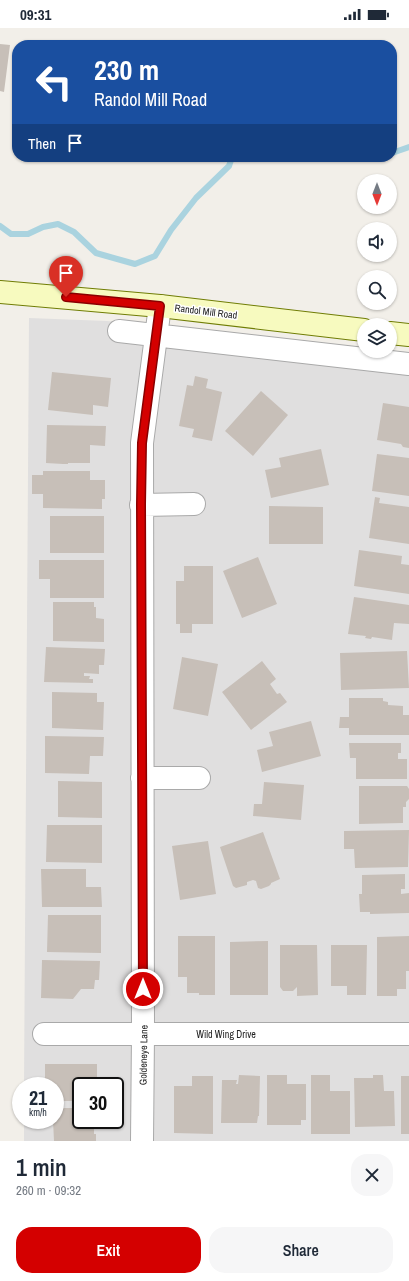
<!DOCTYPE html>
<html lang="en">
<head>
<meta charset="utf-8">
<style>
  body { margin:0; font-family:"Archivo Narrow",sans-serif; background:#f6f6f7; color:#1f2937; height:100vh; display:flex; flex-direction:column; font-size:15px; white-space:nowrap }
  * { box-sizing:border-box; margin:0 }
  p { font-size:13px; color:#747a83 }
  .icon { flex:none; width:22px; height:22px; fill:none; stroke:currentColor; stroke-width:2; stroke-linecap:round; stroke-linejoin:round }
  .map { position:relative; height:1113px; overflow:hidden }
  .details { display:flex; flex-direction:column; background:#fff; flex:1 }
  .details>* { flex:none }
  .guide { position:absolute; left:12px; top:12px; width:385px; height:122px; border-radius:16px; box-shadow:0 1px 3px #0004; background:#1a4fa0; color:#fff; overflow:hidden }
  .needle { width:26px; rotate:180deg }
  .fabs { position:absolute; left:357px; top:146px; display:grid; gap:8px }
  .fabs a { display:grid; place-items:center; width:40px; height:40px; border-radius:50%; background:#fff; box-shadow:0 1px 3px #0004; font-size:20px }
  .speed { position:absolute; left:12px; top:1049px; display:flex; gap:8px; font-size:20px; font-weight:700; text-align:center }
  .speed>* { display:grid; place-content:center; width:52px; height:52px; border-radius:50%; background:#fff; box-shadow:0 1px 3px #0004; line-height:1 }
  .speed small { font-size:10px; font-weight:400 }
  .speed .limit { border:2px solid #111; border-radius:6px; background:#fff; color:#111 }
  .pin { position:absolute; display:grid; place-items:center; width:34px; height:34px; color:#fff; margin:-41px -17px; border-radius:50% 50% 50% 0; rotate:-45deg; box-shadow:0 0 4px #0007 }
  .pin .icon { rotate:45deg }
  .me { position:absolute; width:44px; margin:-22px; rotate:0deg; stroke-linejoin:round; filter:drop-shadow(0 0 3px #0008) }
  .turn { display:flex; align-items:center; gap:14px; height:84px; padding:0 16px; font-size:18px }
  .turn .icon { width:52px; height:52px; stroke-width:2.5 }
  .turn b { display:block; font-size:28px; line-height:34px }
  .then { display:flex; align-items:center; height:38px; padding:0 16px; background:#0003; gap:8px; font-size:15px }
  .round { display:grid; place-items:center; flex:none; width:42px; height:42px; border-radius:16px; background:#f6f6f7 }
  .headline { display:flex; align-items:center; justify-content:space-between; height:68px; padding:0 16px }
  h1 { font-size:24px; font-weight:600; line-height:30px }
  .cta { display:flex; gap:8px; margin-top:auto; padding:8px 16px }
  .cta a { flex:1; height:46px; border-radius:16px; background:#d40000; color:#fff; font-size:16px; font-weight:600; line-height:46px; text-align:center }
  .cta a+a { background:#f6f6f7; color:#1f2937 }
  .status { display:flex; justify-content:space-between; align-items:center; height:28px; padding:0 20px; background:#fff; direction:ltr }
  .status svg { height:11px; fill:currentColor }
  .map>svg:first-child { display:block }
</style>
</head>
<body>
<div class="status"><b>09:31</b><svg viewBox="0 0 49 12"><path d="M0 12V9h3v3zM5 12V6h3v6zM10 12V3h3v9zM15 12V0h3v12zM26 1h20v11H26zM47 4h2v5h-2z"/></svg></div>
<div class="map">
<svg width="409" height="1113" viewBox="0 0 409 1113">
  <rect width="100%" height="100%" fill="#f2efe9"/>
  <path fill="#e0dfdf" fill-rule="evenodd" d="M29,290L107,293L409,325V1113H24V1092H55V1058H24ZM81,1058H115V1092H81Z"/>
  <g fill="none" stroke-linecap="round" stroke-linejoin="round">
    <path stroke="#aad3df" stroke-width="6" d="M392,125L409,119
      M365,129H374
      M0,198L11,206H28L43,199L58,196L74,204L96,225L135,236L155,228L171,202L196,170L229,138L232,129"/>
  </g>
  <path fill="#c7bfb8" d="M0,16L10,17L4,64L0,63Z
    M52,344L111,350L108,379L93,377V387L48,382Z
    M195,348L208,351L206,360L222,364L212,413L192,409L194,401L179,398L187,357L193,358Z
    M261,363L288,387L253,428L225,403Z
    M383,375L409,379V420L403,419L401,416L377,412Z
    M47,397L106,398L105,418L90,417V435H68V436H63L46,435Z
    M321,421L329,457L271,470L265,442L281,439L279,430Z
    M377,426L409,430V468L372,463Z
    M43,443H90V452H105V471H102V481L43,480V466H32V447H43Z
    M375,469L380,470L379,475L409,479V516L369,510Z
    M269,478L323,479V516H269Z
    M50,488H104V525H50Z
    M359,522L402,528L401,536L409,537V566L354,558Z
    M258,529L277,576L242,590L223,543Z
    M39,532H104V570H50V551H39Z
    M184,538H213V596H192V605H180V596H176V553H184Z
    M354,569L409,577V596L394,595L392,612L372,609L371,611L365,610L366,608L348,606Z
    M53,574H94V579H96V590L104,591V614L53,613Z
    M46,619L105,621L104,637H99V646L84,645V648H90L89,651H93V655L44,654Z
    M407,623L409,660L341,662L340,625Z
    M182,629L218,636L208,688L173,681Z
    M262,633L276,651L270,656L277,666L280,665L287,674L251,702L222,664Z
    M52,664L97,665V674H104L103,702L52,700Z
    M349,670H383V673L388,674V677L403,678V687H409V707H349V700H339L340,689H349Z
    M311,693L321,728L262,744L257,722L273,718L269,704Z
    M45,708L104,709L103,728H90L89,746L45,745Z
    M349,715H401V725H398V731H407V751H356V730H350Z
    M58,753L102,754V790L58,789Z
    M264,754L304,757L301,792L253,788L254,776H262Z
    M359,758H407L409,761V771L406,774V779H403V795L359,796Z
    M47,797H102V835L46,834Z
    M409,802L408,839L355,840L354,821H344V803Z
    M263,804L280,851L271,855V856L269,858L261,861L258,860L256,853L253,852L247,854V857L236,860L233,858L220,819Z
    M208,813L216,866L180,872L172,818Z
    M41,841H86V859H101L102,879H42Z
    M405,846V861H401V866L409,865V885L370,886V884H360L359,866H362V847Z
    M48,887H101V925L47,924Z
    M178,908H215V967H199V965H187V949H178Z
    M409,908V943H406V961H397V968H377V909Z
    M268,913V967H230V914Z
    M280,917H317L318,967L297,968V959L293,963H283L280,959Z
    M331,917H367L366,967H347V958H331Z
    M42,932L100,933L99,952H95L94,961H81L73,971L41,970Z
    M45,1036H97V1049H102V1058H81V1073H55V1058H45Z
    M239,1047L260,1048L259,1088H258L257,1095H221L222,1052H237L236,1056H238Z
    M267,1047H287V1056H306V1092H301V1097H267Z
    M311,1047H330V1063H350V1106H311Z
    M373,1047H383L384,1063H394L395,1098L355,1099L354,1050H373Z
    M192,1048H213V1106L174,1105V1058H192Z
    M401,1048H409V1106H401Z
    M55,1080H81V1092H104V1100H94V1106H96V1113H54L53,1092H55Z"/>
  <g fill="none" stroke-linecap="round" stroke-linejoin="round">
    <g stroke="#a9a9a9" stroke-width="24">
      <path id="minor" d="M119,303L409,336
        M141,477L194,476
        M142,750H199
        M44,1006H409
        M142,1113L143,1006L142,415L160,278"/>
    </g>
    <g stroke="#707d05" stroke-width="24">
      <path id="secondary" d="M0,264L160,278L364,302
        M390,305L409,307"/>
    </g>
    <use href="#minor" stroke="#fff" stroke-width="22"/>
    <use href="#secondary" stroke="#f7fabf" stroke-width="22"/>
  </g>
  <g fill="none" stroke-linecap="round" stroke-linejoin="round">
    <g stroke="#8a0000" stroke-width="10">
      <path id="route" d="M66,269L160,278L142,415L141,476L143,961"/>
    </g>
    <use href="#route" stroke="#d40000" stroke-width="7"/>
  </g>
  <g text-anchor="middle" stroke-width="3" stroke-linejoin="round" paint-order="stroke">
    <g font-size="10" fill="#222" stroke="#fff">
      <text transform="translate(206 283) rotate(7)" y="4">Randol Mill Road</text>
      <text x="226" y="1010">Wild Wing Drive</text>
      <text transform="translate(143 1027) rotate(-89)" y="4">Goldeneye Lane</text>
    </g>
  </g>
</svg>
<div class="fabs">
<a><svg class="needle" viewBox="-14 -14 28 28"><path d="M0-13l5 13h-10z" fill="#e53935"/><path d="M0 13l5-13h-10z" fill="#747a83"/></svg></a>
<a><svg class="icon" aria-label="sound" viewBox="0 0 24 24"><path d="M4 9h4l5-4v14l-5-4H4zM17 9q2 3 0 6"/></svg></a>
<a><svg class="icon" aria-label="search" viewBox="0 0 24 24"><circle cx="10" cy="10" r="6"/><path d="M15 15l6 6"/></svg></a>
<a><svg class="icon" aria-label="layers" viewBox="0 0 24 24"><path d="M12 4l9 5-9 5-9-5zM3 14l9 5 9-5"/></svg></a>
</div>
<div class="speed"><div>21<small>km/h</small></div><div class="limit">30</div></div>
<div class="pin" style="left:66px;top:269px;background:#d93025"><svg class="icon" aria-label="arrive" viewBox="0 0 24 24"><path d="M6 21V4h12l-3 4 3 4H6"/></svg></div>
<svg class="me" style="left:143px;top:961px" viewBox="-20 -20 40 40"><circle r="17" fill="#d40000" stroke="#fff" stroke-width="3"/><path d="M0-11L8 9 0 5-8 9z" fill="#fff"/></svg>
<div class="guide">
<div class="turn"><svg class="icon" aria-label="left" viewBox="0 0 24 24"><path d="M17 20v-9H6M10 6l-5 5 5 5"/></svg><div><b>230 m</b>Randol Mill Road</div></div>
<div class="then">Then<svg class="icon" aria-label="arrive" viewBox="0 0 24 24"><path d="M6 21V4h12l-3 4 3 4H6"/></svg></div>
</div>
</div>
<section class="details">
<div class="headline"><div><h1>1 min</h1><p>260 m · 09:32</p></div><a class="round"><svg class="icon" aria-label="close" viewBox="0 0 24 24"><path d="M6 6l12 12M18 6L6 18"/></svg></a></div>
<div class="cta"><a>Exit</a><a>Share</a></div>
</section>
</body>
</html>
